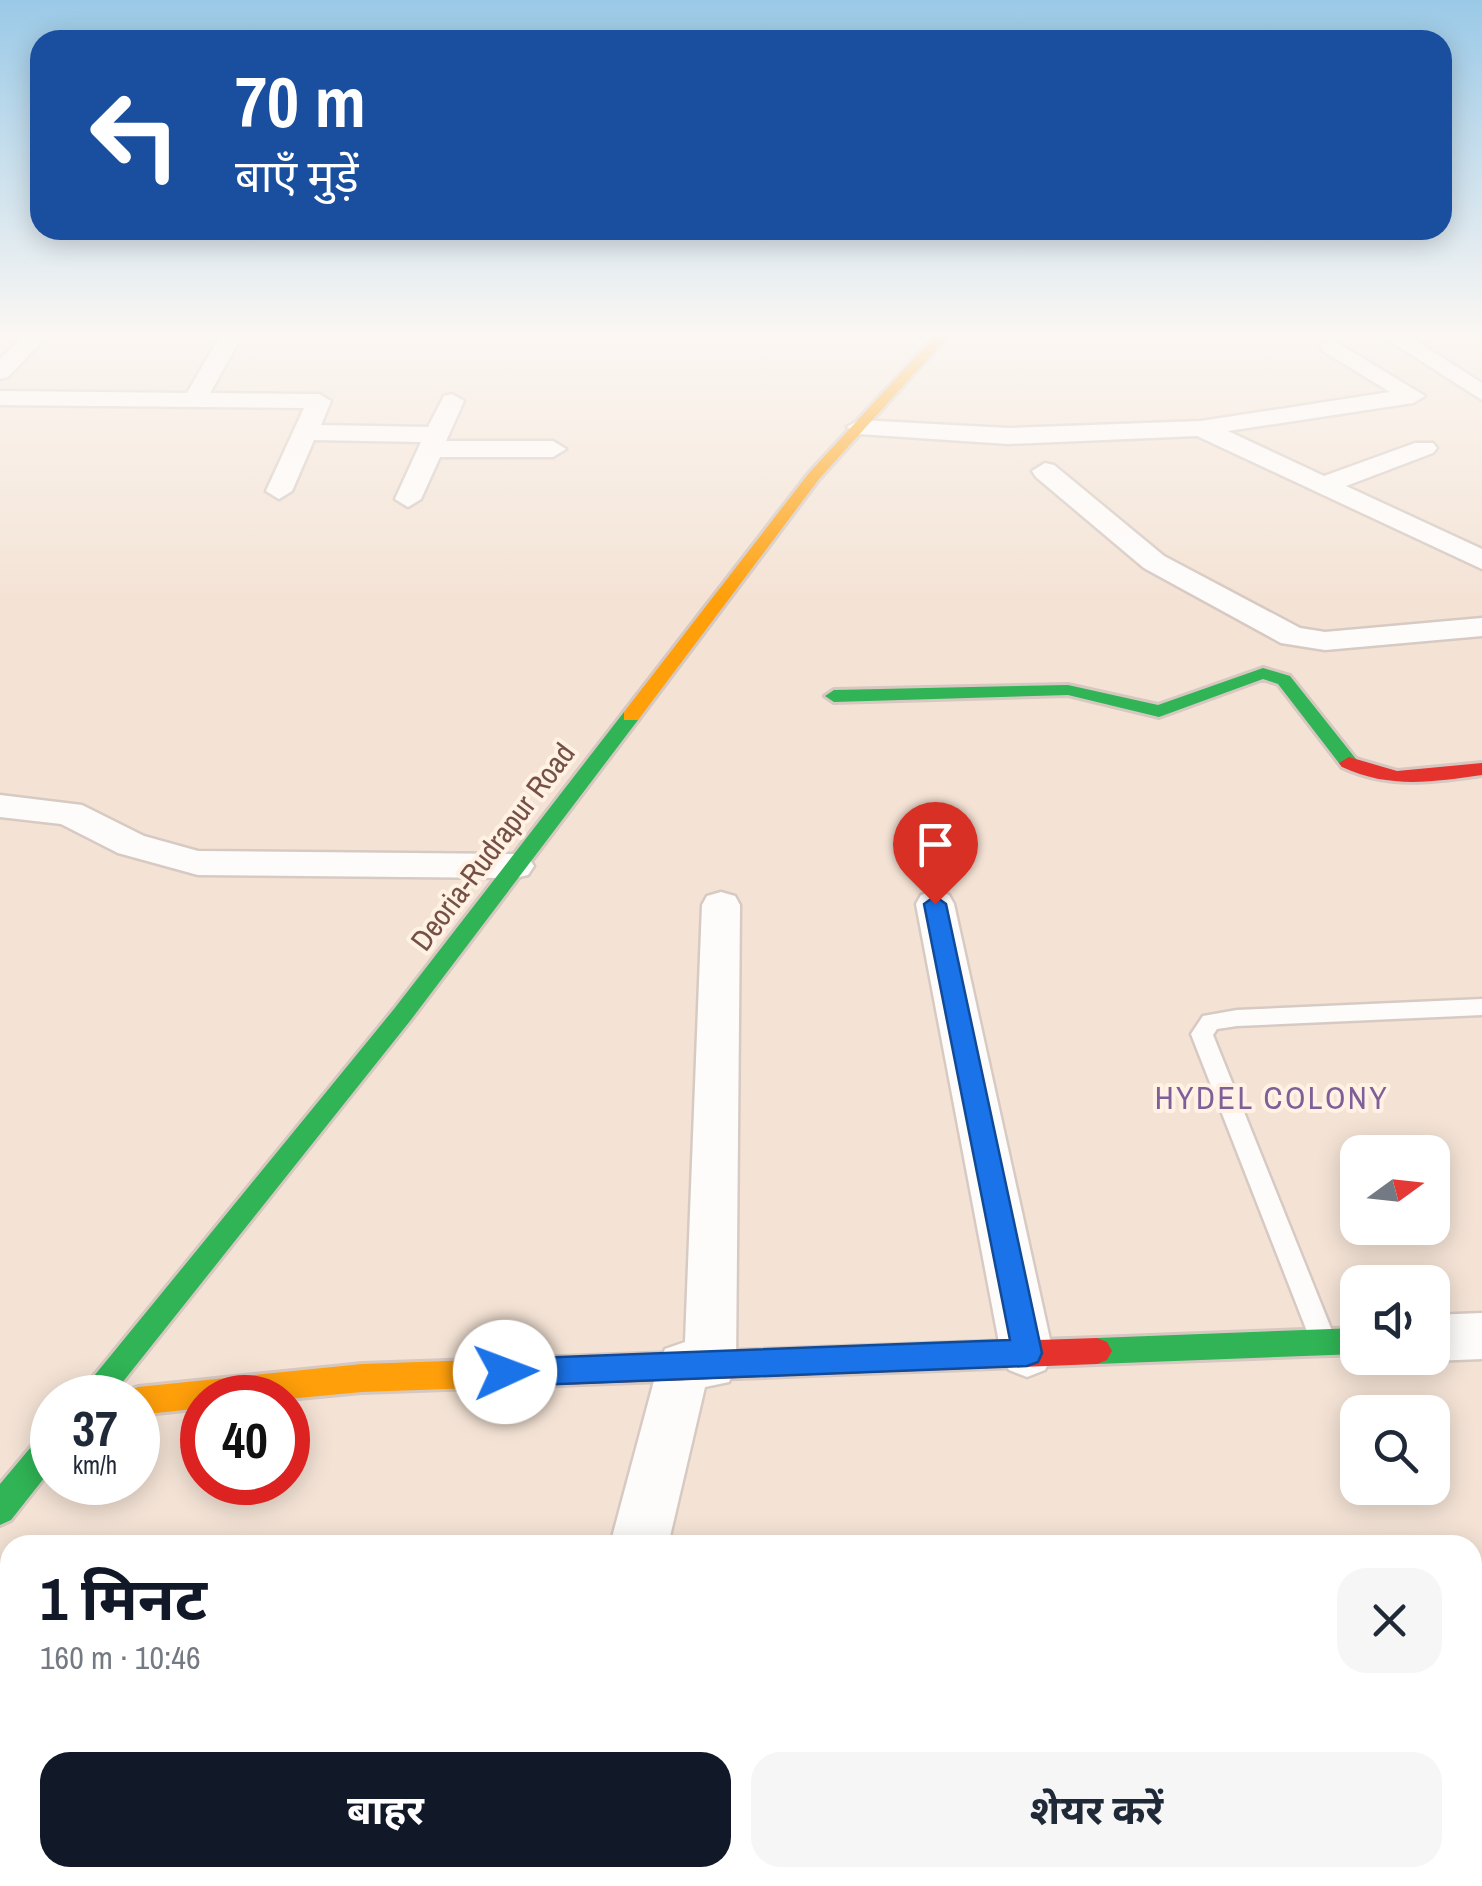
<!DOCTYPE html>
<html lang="hi">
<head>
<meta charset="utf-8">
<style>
  body { margin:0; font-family:"Archivo Narrow","Noto Sans Devanagari",sans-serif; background:#f6f6f7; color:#1f2937; height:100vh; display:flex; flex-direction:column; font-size:38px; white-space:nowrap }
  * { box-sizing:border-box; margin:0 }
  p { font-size:32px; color:#747a83 }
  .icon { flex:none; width:55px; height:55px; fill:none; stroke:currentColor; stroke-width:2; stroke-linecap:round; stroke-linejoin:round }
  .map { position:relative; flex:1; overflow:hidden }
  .details { position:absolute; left:0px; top:1535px; width:1482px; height:352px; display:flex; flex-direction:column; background:#fff; border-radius:30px 30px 0 0; box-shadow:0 5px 25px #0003 }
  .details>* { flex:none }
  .hud { position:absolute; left:30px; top:30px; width:1422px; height:210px; border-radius:30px; box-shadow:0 5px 25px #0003; background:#1a4fa0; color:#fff; overflow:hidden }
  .needle { width:65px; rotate:75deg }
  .tools { position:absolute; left:1340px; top:1135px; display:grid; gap:20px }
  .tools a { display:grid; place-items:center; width:110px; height:110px; border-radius:20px; background:#fff; box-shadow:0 5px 25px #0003; font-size:50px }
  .speed { position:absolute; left:30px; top:1375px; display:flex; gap:20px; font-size:50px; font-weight:700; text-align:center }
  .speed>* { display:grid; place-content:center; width:130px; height:130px; border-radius:50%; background:#fff; box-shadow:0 5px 25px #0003; line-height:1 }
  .speed small { font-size:25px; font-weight:400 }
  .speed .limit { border:15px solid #d22; background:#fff; color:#111 }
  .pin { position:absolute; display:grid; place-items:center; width:85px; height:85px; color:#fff; margin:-102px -42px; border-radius:50% 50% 50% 0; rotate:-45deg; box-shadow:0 0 10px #0007 }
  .pin .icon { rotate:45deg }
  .me { position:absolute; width:110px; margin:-55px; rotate:88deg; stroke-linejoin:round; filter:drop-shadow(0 0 8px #0008) }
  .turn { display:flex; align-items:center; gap:35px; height:210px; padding:0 40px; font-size:45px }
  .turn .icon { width:130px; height:130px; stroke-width:2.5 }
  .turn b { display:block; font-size:70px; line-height:85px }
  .round { display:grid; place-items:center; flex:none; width:105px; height:105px; border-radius:30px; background:#f6f6f7 }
  .headline { display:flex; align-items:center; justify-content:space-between; height:170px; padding:0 40px }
  h1 { font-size:60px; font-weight:700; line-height:75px; color:#111827 }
  .cta { display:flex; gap:20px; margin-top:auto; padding:20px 40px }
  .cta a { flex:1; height:115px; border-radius:30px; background:#111827; color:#fff; font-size:40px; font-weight:700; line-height:115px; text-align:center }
  .cta a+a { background:#f6f6f7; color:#1f2937 }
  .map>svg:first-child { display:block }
</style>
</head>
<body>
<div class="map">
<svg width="1482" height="1886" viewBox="0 0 1482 1886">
  <rect width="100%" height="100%" fill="#f6ede4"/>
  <path fill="#f4e3d5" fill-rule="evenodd" d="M0,334H1482V1886H0ZM1358,1152H1432V1228H1358ZM1358,1282H1432V1358H1358ZM52,1398H138V1482H52ZM202,1398H288V1482H202ZM1358,1412H1432V1488H1358ZM10,1545H1472V1878H10Z"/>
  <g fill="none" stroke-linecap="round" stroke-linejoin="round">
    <g stroke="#d7cac3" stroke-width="5">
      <path id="lane" d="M1482,999V1015L1237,1026L1217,1029L1213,1035L1334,1336L1330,1344L1321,1348L1312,1344L1191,1034L1203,1016L1237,1010Z"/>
    </g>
    <g stroke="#d7cac3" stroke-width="5">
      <path id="street" d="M26,334H49L8,377L0,379V359Z
        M221,334H243L210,393L319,394L331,401L321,425L428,427L444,396L452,394L464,401L446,441H553L566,449L553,457H440L421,499L408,507L395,499L421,442L314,440L292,491L279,499L266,491L304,408L0,405V391L187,393Z
        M1379,334H1405L1482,383V400Z
        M1331,339L1425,396L1413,403L1228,431L1324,476L1415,443H1433L1437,448L1433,453L1346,486L1482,549V569L1197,436L1008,444L859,434L847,427L859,420L1008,428L1201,421L1390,392L1323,351L1320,346Z
        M1045,463L1054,465L1164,556L1300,628L1325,632L1482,618V636L1325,650L1281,643L1144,568L1036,477L1032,471Z
        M0,795L82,805L144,836L198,851L515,854L528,857L534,866L528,875L515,878L198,875L118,853L61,824L0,817Z
        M935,891L949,895L954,904L1053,1353L1045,1370L1027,1377L1009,1370L1001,1353L916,904L921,895Z
        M721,892L735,896L740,905L736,1365L729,1382L705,1387L668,1545H610L658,1366L665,1349L685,1342L702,905L707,896Z
        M1482,1313V1359L1432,1361L1422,1358H1432V1315Z
        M522,1878H590L588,1886H520Z"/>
    </g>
    <g stroke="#d6c8c1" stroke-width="6">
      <path id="fast" d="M1263,668L1290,676L1356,759L1359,763L1356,767H1342L1278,684L1263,679L1159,717L1068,695L834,702L825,696L834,690L1068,685L1158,705Z
        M631,710L640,716L638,720L410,1021L110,1398H76L394,1009L624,712Z
        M1358,1328V1354L1097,1364L1087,1360L1082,1351L1087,1342L1097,1338Z
        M52,1430V1468L11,1520L0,1525V1484L41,1435Z"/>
    </g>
    <g stroke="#d6c8c1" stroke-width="6">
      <path id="slow" d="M937,334H950L819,479L638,720H624V712L809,473Z
        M532,1358L542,1362L547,1372L542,1382L532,1386L362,1392L288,1399L202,1398V1408L138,1415V1398H125L127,1391L138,1387L362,1364Z"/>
    </g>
    <g stroke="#d6c8c1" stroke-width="6">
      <path id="jam" d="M1349,757L1397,771L1482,763V775C1433,782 1389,789 1342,767L1339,763Z
        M1097,1338L1107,1342L1112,1351L1107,1360L1097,1364L532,1386L522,1382L517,1372L522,1362L532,1358Z"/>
    </g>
    <use href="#lane" fill="#fefcfb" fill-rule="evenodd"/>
    <use href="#street" fill="#fefcfb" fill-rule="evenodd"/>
    <use href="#fast" fill="#30b455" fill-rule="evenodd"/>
    <use href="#slow" fill="#ff9f0a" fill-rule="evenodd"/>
    <use href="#jam" fill="#e5322d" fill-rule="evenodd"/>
  </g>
  <linearGradient id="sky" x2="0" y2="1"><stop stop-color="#9ac9e7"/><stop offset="0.56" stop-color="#fbf7f3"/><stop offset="1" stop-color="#fbf7f3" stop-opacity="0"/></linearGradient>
  <rect width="1482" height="598" fill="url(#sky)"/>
  <path fill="#1a73e8" stroke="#114b97" stroke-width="2.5" d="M935,896L946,904L1042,1353L1038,1362L1027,1366L505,1386L494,1382L490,1372L494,1363L505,1359L1010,1340L924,904Z"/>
  <g text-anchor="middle" stroke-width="8" stroke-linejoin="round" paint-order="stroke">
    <g font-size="30" fill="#745045" stroke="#fff1e4">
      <text transform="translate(493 847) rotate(-53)" y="10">Deoria-Rudrapur Road</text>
    </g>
    <g font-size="32" letter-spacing="2.5" fill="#7e5f98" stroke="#fff1e4">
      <text x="1272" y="1109">HYDEL COLONY</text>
    </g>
  </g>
</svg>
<div class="tools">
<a><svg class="needle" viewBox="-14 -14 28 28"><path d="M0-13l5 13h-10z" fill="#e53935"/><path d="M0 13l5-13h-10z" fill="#747a83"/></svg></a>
<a><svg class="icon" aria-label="sound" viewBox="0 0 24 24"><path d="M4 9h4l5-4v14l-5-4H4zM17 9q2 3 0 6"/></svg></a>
<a><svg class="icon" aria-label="search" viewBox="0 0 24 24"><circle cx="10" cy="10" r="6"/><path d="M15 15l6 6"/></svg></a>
</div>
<div class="speed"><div>37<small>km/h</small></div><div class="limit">40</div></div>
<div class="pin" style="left:935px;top:904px;background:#d93025"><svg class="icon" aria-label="arrive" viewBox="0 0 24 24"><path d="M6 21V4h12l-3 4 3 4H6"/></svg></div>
<svg class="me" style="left:505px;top:1372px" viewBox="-20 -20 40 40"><circle r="19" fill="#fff"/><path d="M0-13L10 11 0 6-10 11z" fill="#1a73e8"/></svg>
<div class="hud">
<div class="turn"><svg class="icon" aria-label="left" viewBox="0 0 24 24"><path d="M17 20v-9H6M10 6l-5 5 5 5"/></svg><div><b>70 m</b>बाएँ मुड़ें</div></div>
</div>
<section class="details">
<div class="headline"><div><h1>1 मिनट</h1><p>160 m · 10:46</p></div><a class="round"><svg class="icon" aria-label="close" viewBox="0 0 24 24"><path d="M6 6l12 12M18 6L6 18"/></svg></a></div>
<div class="cta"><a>बाहर</a><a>शेयर करें</a></div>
</section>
</div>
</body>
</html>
